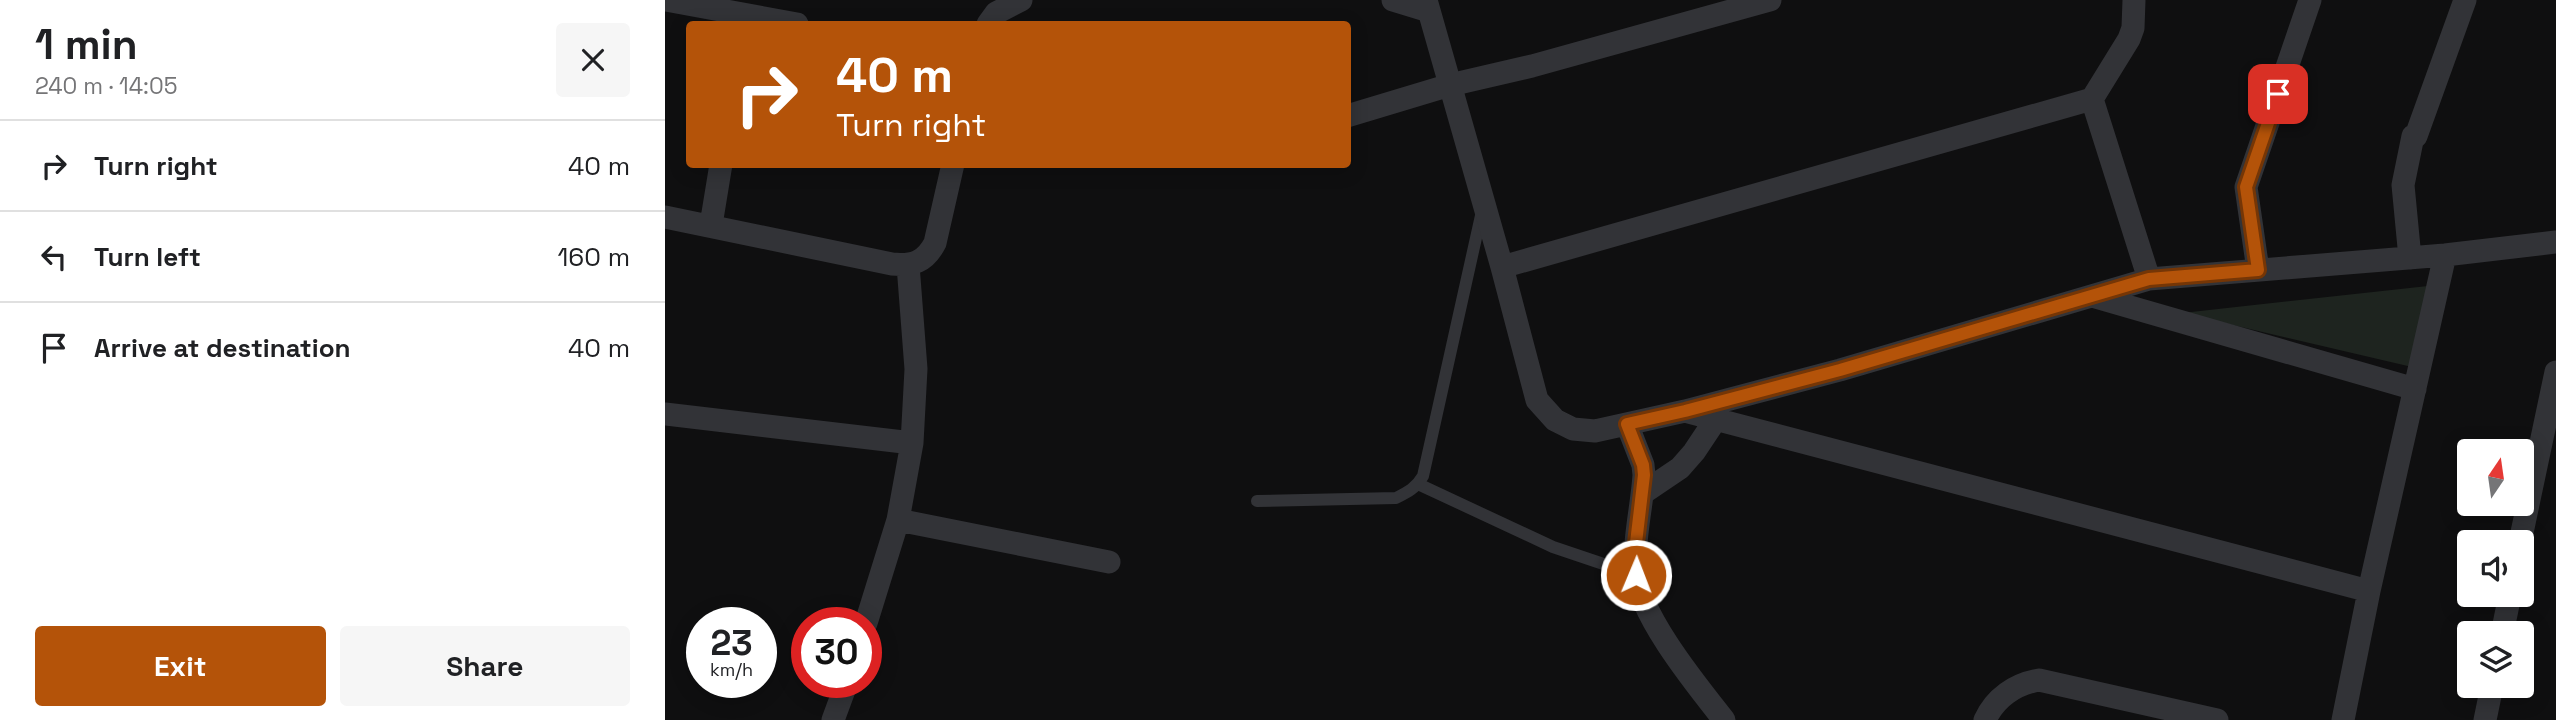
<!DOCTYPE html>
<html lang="en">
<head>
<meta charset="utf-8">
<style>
  body { margin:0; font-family:"Space Grotesk",sans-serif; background:#f6f6f6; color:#202124; height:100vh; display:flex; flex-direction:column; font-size:26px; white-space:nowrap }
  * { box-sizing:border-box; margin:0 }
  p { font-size:23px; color:#757577 }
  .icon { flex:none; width:38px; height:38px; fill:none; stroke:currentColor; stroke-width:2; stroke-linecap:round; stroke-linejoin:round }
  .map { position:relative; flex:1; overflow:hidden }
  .panel { display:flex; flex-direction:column; background:#fff; width:665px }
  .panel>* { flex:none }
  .hud { position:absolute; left:21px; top:21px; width:665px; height:147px; border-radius:7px; box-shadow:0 4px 18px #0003; background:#b45309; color:#fff; overflow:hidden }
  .needle { width:46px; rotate:13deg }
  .tools { position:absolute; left:1792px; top:439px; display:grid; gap:14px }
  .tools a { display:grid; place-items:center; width:77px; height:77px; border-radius:7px; background:#fff; box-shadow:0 4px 18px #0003; font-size:35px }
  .speed { position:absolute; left:21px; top:607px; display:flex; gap:14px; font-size:35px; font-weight:700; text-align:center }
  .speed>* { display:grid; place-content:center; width:91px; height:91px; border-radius:50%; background:#fff; box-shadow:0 4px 18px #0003; line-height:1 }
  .speed small { font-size:18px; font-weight:400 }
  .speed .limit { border:10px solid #d22; background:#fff; color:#111 }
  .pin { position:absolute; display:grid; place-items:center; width:60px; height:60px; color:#fff; margin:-30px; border-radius:14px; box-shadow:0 4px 10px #0006 }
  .me { position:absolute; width:77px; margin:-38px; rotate:1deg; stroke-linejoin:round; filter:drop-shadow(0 0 5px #0008) }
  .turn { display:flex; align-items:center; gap:24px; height:147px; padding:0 35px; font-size:32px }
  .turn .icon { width:91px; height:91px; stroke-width:2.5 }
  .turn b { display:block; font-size:49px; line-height:60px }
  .round { display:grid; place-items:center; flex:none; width:74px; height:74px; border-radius:7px; background:#f6f6f6 }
  .summary { display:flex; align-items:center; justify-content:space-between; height:119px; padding:0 35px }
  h1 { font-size:42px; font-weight:700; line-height:52px }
  .primary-button { display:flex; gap:14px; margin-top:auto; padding:14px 35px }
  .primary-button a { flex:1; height:80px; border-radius:7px; background:#b45309; color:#fff; font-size:28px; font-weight:700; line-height:80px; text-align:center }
  .primary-button a+a { background:#f6f6f6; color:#202124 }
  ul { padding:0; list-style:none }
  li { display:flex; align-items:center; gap:21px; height:91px; padding:0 35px; border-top:2px solid #e0e0e0 }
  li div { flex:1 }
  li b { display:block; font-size:26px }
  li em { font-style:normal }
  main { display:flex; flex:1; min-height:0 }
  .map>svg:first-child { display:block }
</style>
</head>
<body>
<main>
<section class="panel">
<div class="summary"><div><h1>1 min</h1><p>240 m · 14:05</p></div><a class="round"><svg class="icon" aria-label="close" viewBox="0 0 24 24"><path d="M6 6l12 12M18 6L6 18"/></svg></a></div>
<ul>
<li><svg class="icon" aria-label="right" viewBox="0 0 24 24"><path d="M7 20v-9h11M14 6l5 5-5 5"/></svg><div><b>Turn right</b></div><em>40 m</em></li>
<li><svg class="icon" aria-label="left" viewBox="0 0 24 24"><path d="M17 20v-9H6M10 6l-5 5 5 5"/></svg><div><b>Turn left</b></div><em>160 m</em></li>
<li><svg class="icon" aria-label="arrive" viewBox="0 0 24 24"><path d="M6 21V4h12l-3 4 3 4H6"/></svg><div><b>Arrive at destination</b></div><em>40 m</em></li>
</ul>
<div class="primary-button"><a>Exit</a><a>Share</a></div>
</section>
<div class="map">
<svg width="1891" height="720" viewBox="0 0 1891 720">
  <rect width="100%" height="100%" fill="#0f0f10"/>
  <path fill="#1e241f" d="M1763,286L1747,367L1517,313Z"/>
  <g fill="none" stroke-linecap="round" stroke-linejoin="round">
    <path stroke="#323337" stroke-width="12" d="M753,484L888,547L971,575
      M592,501L731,498C743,492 751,488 758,476L817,211"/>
    <path stroke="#323337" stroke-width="23" d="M1,0L132,24
      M728,0L764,11
      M761,0L837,267
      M323,24L331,13L356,0
      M1427,99L1464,39L1468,28L1469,0
      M682,116L785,85L867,66L1105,0
      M0,217L227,264C248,266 260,262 270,243L288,164
      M46,225L56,164
      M1745,258L1738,185L1748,136H1751L1800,0
      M1593,270L1581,187L1645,0
      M1484,279L1427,99L837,267L872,400L890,420L908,429L930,431L1020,411L1175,370L1484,279L1780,255L1891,242
      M1427,296L1750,389
      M1023,412L1704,591
      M0,414L247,443
      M962,424L978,465L979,475C977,507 968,540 971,572C973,614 1033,687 1059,720
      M978,493L1015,468L1029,452L1051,419
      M233,520L444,562
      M1855,542L1891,372
      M201,623L233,520L247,443L251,369L243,265
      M1837,634L1845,595
      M168,720L182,682
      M1320,720C1330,698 1350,684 1374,680L1552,720
      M1678,720L1704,591L1780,255
      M1820,720L1827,686"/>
  </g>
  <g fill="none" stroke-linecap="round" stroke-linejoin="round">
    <g stroke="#753606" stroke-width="18">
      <path id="route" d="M971,575V543L979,475L978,465L962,424L1020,411L1175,370L1484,279L1593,270L1581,187L1613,94"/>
    </g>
    <use href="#route" stroke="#b45309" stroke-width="12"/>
  </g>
</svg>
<div class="tools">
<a><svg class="needle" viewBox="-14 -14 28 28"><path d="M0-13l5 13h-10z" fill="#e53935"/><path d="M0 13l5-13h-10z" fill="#757577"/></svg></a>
<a><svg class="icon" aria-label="sound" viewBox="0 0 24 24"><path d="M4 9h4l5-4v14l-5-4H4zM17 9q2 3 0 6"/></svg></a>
<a><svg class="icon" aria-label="layers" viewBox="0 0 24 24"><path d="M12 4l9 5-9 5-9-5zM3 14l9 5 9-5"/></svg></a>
</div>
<div class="speed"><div>23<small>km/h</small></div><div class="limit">30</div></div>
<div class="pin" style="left:1613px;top:94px;background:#d93025"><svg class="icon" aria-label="arrive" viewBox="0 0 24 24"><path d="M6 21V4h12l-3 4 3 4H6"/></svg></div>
<svg class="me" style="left:971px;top:575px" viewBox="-20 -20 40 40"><circle r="17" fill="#b45309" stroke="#fff" stroke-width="3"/><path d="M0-11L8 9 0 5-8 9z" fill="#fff"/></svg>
<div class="hud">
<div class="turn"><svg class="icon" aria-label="right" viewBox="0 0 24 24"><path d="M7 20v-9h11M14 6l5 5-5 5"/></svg><div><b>40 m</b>Turn right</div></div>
</div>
</div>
</main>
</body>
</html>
